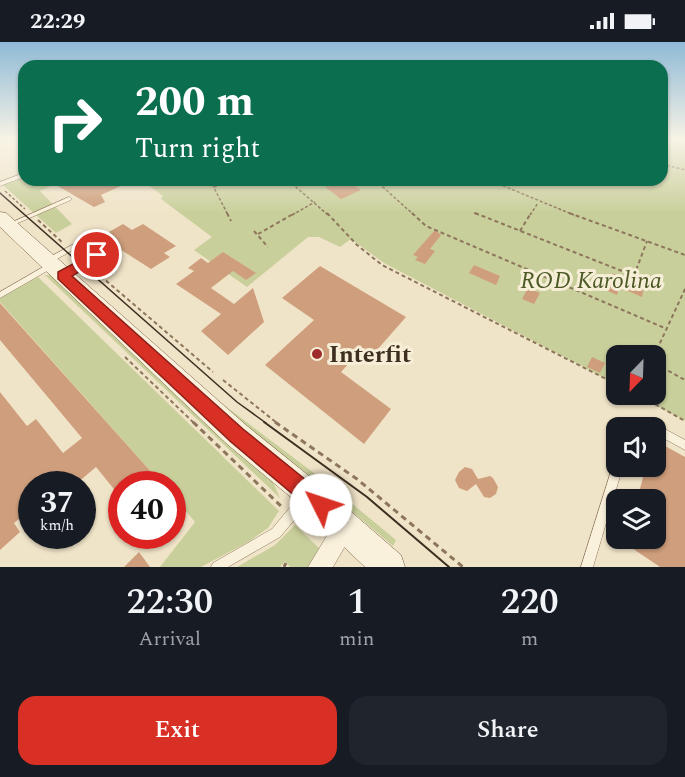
<!DOCTYPE html>
<html lang="en">
<head>
<meta charset="utf-8">
<style>
  body { margin:0; font-family:Spectral,serif; background:#20242c; color:#f1f3f6; height:100vh; display:flex; flex-direction:column; font-size:22px; white-space:nowrap }
  * { box-sizing:border-box; margin:0 }
  p { font-size:20px; color:#9ea1a6 }
  .icon { flex:none; width:33px; height:33px; fill:none; stroke:currentColor; stroke-width:2; stroke-linecap:round; stroke-linejoin:round }
  .map { position:relative; height:525px; overflow:hidden }
  .panel { display:flex; flex-direction:column; background:#171b24; flex:1 }
  .panel>* { flex:none }
  .guide { position:absolute; left:18px; top:18px; width:650px; height:126px; border-radius:18px; box-shadow:0 2px 4px #0004; background:#0b6e4f; color:#fff; overflow:hidden }
  .needle { width:39px; rotate:203deg }
  .controls { position:absolute; left:606px; top:303px; display:grid; gap:12px }
  .controls a { display:grid; place-items:center; width:60px; height:60px; border-radius:12px; background:#171b24; box-shadow:0 2px 4px #0004; font-size:30px }
  .speed { position:absolute; left:18px; top:429px; display:flex; gap:12px; font-size:30px; font-weight:700; text-align:center }
  .speed>* { display:grid; place-content:center; width:78px; height:78px; border-radius:50%; background:#171b24; box-shadow:0 2px 4px #0004; line-height:1 }
  .speed small { font-size:15px; font-weight:400 }
  .speed .limit { border:9px solid #d22; background:#fff; color:#111 }
  .pin { position:absolute; display:grid; place-items:center; width:51px; height:51px; color:#fff; margin:-26px; border:3px solid #fff; border-radius:50%; box-shadow:0 2px 6px #0007 }
  .me { position:absolute; width:66px; margin:-33px; rotate:311deg; stroke-linejoin:round; filter:drop-shadow(0 0 4px #0008) }
  .turn { display:flex; align-items:center; gap:21px; height:126px; padding:0 18px; font-size:27px }
  .turn .icon { width:78px; height:78px; stroke-width:2.5 }
  .turn b { display:block; font-size:42px; line-height:51px }
  .eta { display:flex; justify-content:space-evenly; align-items:center; height:102px; text-align:center }
  .eta b { font-size:36px; font-weight:600; line-height:42px }
  .primary-button { display:flex; gap:12px; margin-top:auto; padding:12px 18px }
  .primary-button a { flex:1; height:69px; border-radius:18px; background:#d93025; color:#fff; font-size:24px; font-weight:600; line-height:69px; text-align:center }
  .primary-button a+a { background:#20242c; color:#f1f3f6 }
  .status { display:flex; justify-content:space-between; align-items:center; height:42px; padding:0 30px; background:#171b24; direction:ltr }
  .status svg { height:16px; fill:currentColor }
  .map>svg:first-child { display:block }
</style>
</head>
<body>
<div class="status"><b>22:29</b><svg viewBox="0 0 49 12"><path d="M0 12V9h3v3zM5 12V6h3v6zM10 12V3h3v9zM15 12V0h3v12zM26 1h20v11H26zM47 4h2v5h-2z"/></svg></div>
<div class="map">
<svg width="685" height="525" viewBox="0 0 685 525">
  <rect width="100%" height="100%" fill="#f0e4c8"/>
  <path fill="#c9cf9b" d="M662,98H685V379L637,353L656,352V314H616V342L384,221L351,197L340,205L319,195H308L247,245L194,208L212,195L161,157L163,154L148,143H142L156,138H662Z
    M24,135V138H63L40,149L72,182L56,191L3,143Z
    M45,233H53L273,440L280,456Z
    M38,235L279,469L268,486L248,500L201,525H160L195,480L173,454L172,442H162L0,260V256Z
    M216,357L327,441L396,498L393,504L310,434L253,393Z
    M295,483L321,508L308,525H290L285,519L280,525H237L275,503Z"/>
  <path fill="#cf9f7d" d="M65,138H134L101,153L105,160L94,165L56,143Z
    M346,138L361,148L341,157L325,145Z
    M123,182L132,188L143,182L176,204L164,211L170,215L151,227L115,204L108,208L95,198Z
    M435,188L441,193L430,207L435,209L425,222L415,218L418,215L413,213Z
    M223,210L256,231L246,238L233,229L211,246L234,262L253,246L264,280L228,313L201,289L221,272L176,242L194,229L188,226L201,216L208,221Z
    M474,223L500,234L496,243L469,231Z
    M320,224L406,275L370,316L360,309L341,330L391,367L364,402L265,323L314,278L282,256Z
    M612,231L644,245L642,255L619,245L617,253L608,249Z
    M528,246L540,251L534,262L522,257Z
    M0,261L162,442H122V457L96,425L76,442H32V466L14,481L20,490L0,508V350L27,384L36,377L63,411L82,396L0,298Z
    M592,315L605,321L600,331L587,325Z
    M656,399L685,415V525H660L617,496H656V458H637L646,424H656Z
    M465,425L472,427L478,437L490,434L493,436L498,445L496,452L490,456L484,455L476,442L467,449L459,446L455,438L459,430Z
    M172,454L185,469L172,483Z
    M139,510L150,525H124Z"/>
  <g fill="none" stroke-linecap="round" stroke-linejoin="round">
    <g stroke="#8d765c" stroke-width="1">
      <path id="lane" d="M24,131V135L0,144V140Z
        M69,155L72,157L71,158L11,184H7L6,183Z
        M89,194H93L94,196L50,221H48L45,219L46,217Z
        M95,211H97L100,213L66,234H62L60,232L62,230Z
        M50,221H52L55,223L54,225L0,256V250Z
        M635,377L654,381L685,398V408L656,392V386H627L632,379Z
        M614,420H616V424H623L593,525H581Z
        M306,450L310,451L311,455L310,459L280,495L228,525H211L213,521L272,487L302,451Z"/>
    </g>
    <g stroke="#8d765c" stroke-width="1">
      <path id="street" d="M345,474L353,477L356,485L333,525H308L337,477Z"/>
    </g>
    <g stroke="#6f573f" stroke-width="1">
      <path id="secondary" d="M0,170L6,171L247,384L319,442L401,513L405,525H365L299,462L227,402L0,185Z"/>
    </g>
    <path stroke="#8d765c" stroke-width="1.5" stroke-dasharray="3 2" stroke-linecap="butt" d="M662,122L685,128
      M210,138L228,173
      M288,138L328,173
      M375,138L414,173
      M406,138L412,143
      M489,138L574,173
      M214,145L234,138
      M5,149L25,167
      M474,171L479,173
      M292,173L315,160
      M530,173L538,161"/>
    <path stroke="#8d765c" stroke-width="2" stroke-dasharray="4 3" stroke-linecap="butt" d="M227,171L231,179
      M327,171L357,203L382,223L616,342
      M412,171L426,184L667,287
      M475,171L627,231H635L647,199
      M569,171L685,213
      M38,178L63,201
      M254,189L268,205
      M520,189L531,171
      M258,192L295,171
      M90,225L213,330
      M654,314L685,247
      M125,315L194,381
      M656,322L685,338
      M223,338L277,381
      M637,352L685,379"/>
    <path stroke="#8d765c" stroke-width="3" stroke-dasharray="6 4.5" stroke-linecap="butt" d="M193,380L283,466
      M275,380L357,437L463,525
      M284,525L286,521"/>
    <use href="#lane" fill="#faf1dc" fill-rule="evenodd"/>
    <use href="#street" fill="#faf1dc" fill-rule="evenodd"/>
    <use href="#secondary" fill="#faf1dc" fill-rule="evenodd"/>
    <path stroke="#3d2e20" stroke-width="1.5" d="M0,151L237,360L266,381"/>
    <path stroke="#3d2e20" stroke-width="2" d="M264,380L367,455L449,525"/>
  </g>
  <linearGradient id="sky" x2="0" y2="1"><stop stop-color="#8fbad6"/><stop offset="0.57" stop-color="#f8f3e6"/><stop offset="1" stop-color="#f8f3e6" stop-opacity="0"/></linearGradient>
  <rect width="685" height="171" fill="url(#sky)"/>
  <path fill="#d93025" stroke="#8d1f18" stroke-width="1.5" d="M97,209L102,210V216L72,234L243,387L328,456L331,463L328,470L321,473L314,470L231,400L58,237V230Z"/>
  <circle fill="#9e2a2b" stroke="#f7eed8" stroke-width="2" cx="317" cy="312" r="6"/>
  <g text-anchor="middle" stroke-width="6" stroke-linejoin="round" paint-order="stroke">
    <g font-size="24" font-style="italic" fill="#4d5a26" stroke="#f7eed8">
      <text x="591" y="246">ROD Karolina</text>
    </g>
    <g font-size="24" font-weight="bold" fill="#3d2e20" stroke="#f7eed8" text-anchor="start">
      <text x="329" y="320">Interfit</text>
    </g>
  </g>
</svg>
<div class="controls">
<a><svg class="needle" viewBox="-14 -14 28 28"><path d="M0-13l5 13h-10z" fill="#e53935"/><path d="M0 13l5-13h-10z" fill="#9ea1a6"/></svg></a>
<a><svg class="icon" aria-label="sound" viewBox="0 0 24 24"><path d="M4 9h4l5-4v14l-5-4H4zM17 9q2 3 0 6"/></svg></a>
<a><svg class="icon" aria-label="layers" viewBox="0 0 24 24"><path d="M12 4l9 5-9 5-9-5zM3 14l9 5 9-5"/></svg></a>
</div>
<div class="speed"><div>37<small>km/h</small></div><div class="limit">40</div></div>
<div class="pin" style="left:97px;top:213px;background:#d93025"><svg class="icon" aria-label="arrive" viewBox="0 0 24 24"><path d="M6 21V4h12l-3 4 3 4H6"/></svg></div>
<svg class="me" style="left:321px;top:463px" viewBox="-20 -20 40 40"><circle r="19" fill="#fff"/><path d="M0-13L10 11 0 6-10 11z" fill="#d93025"/></svg>
<div class="guide">
<div class="turn"><svg class="icon" aria-label="right" viewBox="0 0 24 24"><path d="M7 20v-9h11M14 6l5 5-5 5"/></svg><div><b>200 m</b>Turn right</div></div>
</div>
</div>
<section class="panel">
<div class="eta">
<div><b>22:30</b><p>Arrival</p></div>
<div><b>1</b><p>min</p></div>
<div><b>220</b><p>m</p></div>
</div>
<div class="primary-button"><a>Exit</a><a>Share</a></div>
</section>
</body>
</html>
